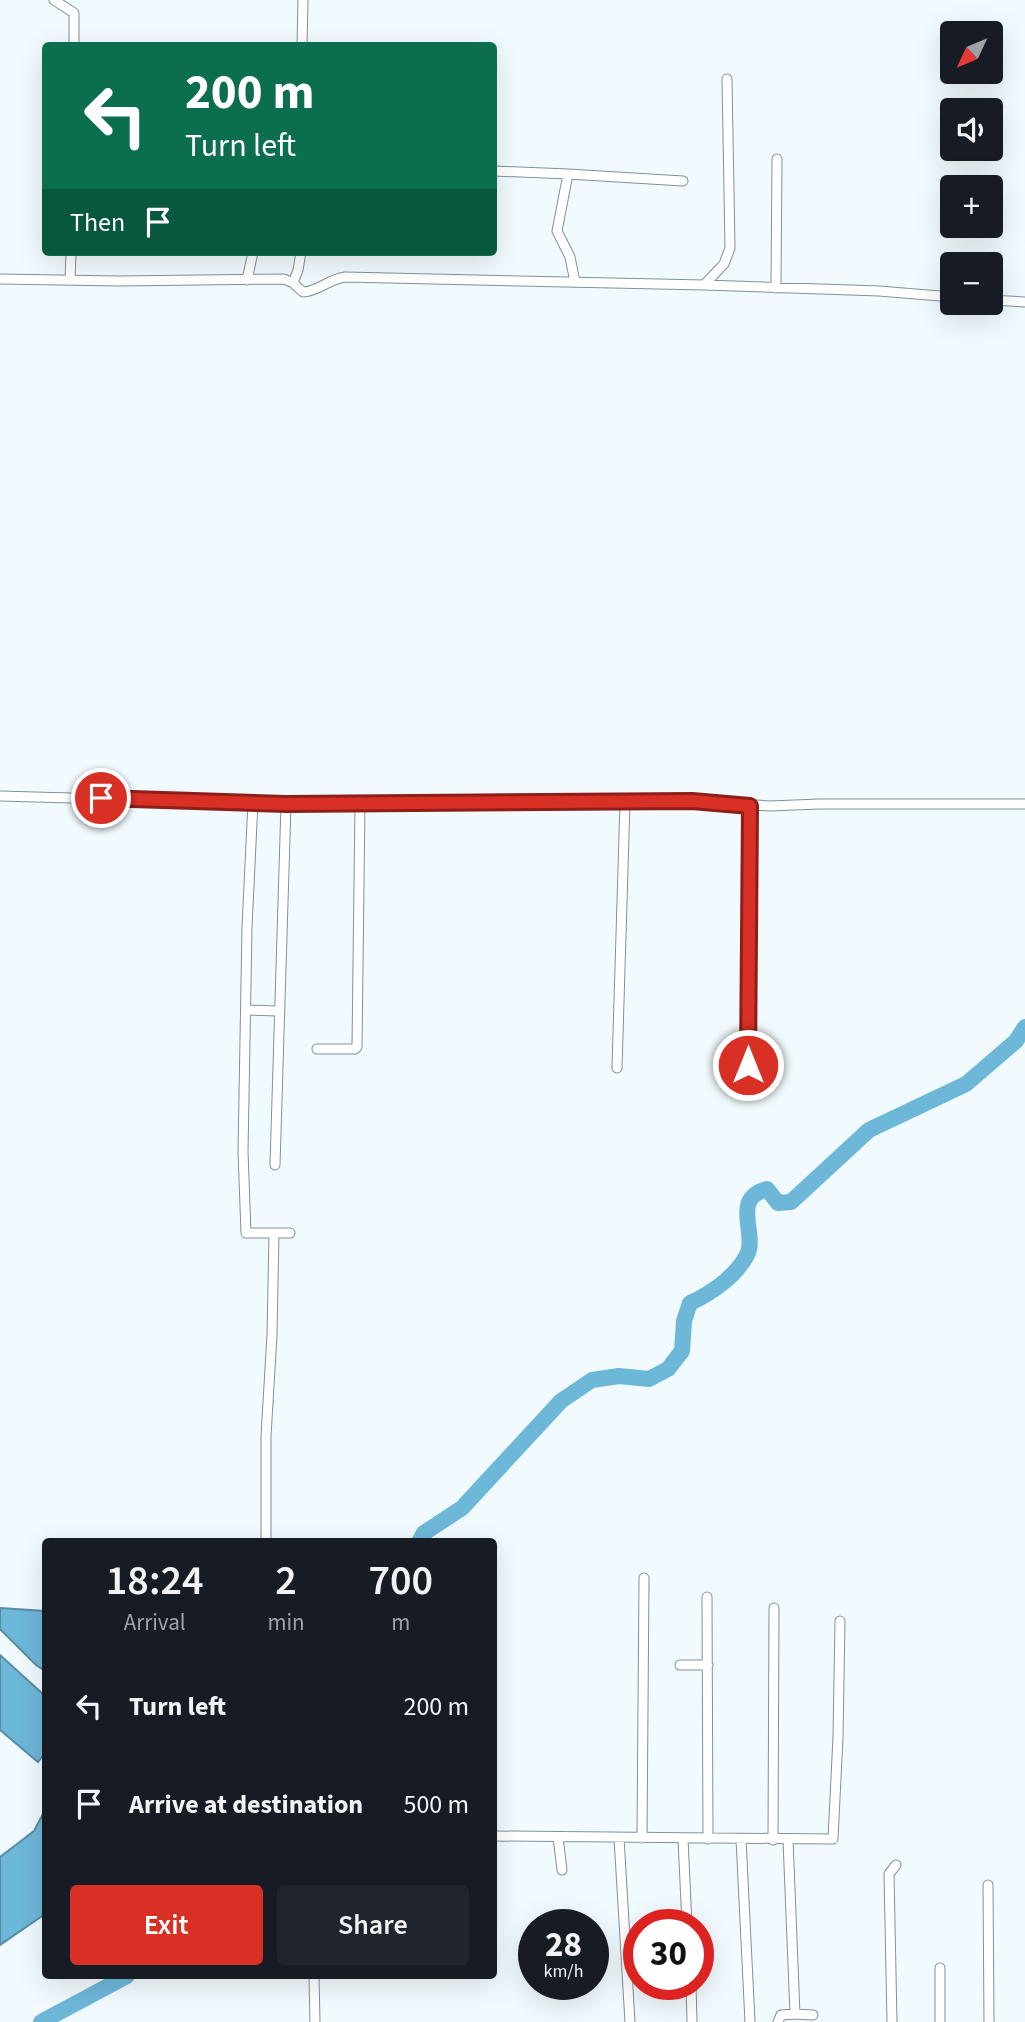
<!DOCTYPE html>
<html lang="en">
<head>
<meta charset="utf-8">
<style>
  body { margin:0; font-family:"Source Sans 3",sans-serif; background:#20242c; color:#f1f3f6; height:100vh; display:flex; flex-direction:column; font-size:26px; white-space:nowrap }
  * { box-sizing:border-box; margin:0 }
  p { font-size:23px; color:#9ea1a6 }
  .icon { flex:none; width:38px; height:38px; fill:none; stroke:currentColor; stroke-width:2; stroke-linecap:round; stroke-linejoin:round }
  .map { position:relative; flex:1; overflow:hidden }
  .drawer { position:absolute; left:42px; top:1538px; width:455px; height:441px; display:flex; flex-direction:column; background:#171b24; border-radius:7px; box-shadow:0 7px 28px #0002 }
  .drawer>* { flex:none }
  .banner { position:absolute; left:42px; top:42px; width:455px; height:214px; border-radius:7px; box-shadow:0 7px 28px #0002; background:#0b6e4f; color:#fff; overflow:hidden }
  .needle { width:46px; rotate:226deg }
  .fabs { position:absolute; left:940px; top:21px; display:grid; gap:14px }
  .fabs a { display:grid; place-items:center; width:63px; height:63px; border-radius:7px; background:#171b24; box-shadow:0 7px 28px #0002; font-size:35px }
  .speed { position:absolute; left:518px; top:1909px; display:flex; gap:14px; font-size:35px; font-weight:700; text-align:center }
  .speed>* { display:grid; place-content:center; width:91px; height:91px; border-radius:50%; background:#171b24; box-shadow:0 7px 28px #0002; line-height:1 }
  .speed small { font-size:18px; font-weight:400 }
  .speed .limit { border:10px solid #d22; background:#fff; color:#111 }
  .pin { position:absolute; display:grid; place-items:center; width:60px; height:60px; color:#fff; margin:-30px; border:4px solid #fff; border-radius:50%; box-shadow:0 2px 7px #0007 }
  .me { position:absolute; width:77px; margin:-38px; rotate:0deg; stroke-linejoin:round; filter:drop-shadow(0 0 5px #0008) }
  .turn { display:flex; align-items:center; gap:24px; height:147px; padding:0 28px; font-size:32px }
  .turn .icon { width:91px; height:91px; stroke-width:2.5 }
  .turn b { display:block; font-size:49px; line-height:60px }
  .then { display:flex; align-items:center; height:66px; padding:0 28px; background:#0003; gap:14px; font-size:26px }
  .eta { display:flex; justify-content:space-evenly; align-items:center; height:119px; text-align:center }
  .eta b { font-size:42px; font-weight:600; line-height:49px }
  .action { display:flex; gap:14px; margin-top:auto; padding:14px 28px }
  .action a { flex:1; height:80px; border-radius:7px; background:#d93025; color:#fff; font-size:28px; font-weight:600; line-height:80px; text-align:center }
  .action a+a { background:#20242c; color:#f1f3f6 }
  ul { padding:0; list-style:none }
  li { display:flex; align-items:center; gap:21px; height:98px; padding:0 28px }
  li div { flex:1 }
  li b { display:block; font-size:26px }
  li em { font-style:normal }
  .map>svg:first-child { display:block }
</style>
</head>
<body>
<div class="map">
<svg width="1025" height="2022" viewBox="0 0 1025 2022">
  <rect width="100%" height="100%" fill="#f1fafe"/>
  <path fill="#6db7d9" stroke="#578da6" stroke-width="2" d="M0,1608L45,1611V1671L36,1665L0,1629Z
    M0,1655L45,1696V1753L38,1762L0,1730Z
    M45,1810V1914L0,1945V1857L34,1831Z"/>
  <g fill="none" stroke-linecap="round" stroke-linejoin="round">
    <path stroke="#6db7d9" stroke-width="16" d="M419,1542L424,1533L462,1508L561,1401L592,1380L619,1376L649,1379L668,1369L682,1351L684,1321L690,1303C712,1293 736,1276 747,1255C758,1234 730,1199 767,1189L778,1203L791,1202L869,1130L966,1084L1016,1041L1025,1027
      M41,2022L127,1976"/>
    <g stroke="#7e929b" stroke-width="11">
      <path id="minor" d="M54,0L74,13V46
        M302,46L303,0
        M494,171L568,174
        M0,279L119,281L284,279L293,283L303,292C317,292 329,279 345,277L704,285L879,291L952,297
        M70,280L71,252
        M247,280L253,252
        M575,282L570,257L557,231L568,174L683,181
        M293,283L298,270L301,252
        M704,285L724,264L730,248L727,79
        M776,288L777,159
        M990,300L1025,302
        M0,796L286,804L692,801L770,806L819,804H1025
        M253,802L247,927L243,1152L246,1233H274L272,1335L266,1436V1542
        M247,1010L278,1011
        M317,1049H355L357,1047L360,803
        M748,1065L750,806
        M617,1068L625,802
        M275,1165L286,804
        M274,1233H290
        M707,1597L708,1839
        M680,1665H708
        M494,1836L833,1839L838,1737L840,1621
        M558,1837L562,1870
        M619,1838L630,2022
        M642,1838L644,1578
        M683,1839L687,1925
        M741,1839L750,2022
        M773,1840L774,1608
        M988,1885L989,2022
        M940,1968V2022
        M314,1976L315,2022
        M691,1984L692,2022
        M795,2014L813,2015
        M778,2022L781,2015L795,2014L788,1840
        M892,2022L889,1874L896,1865"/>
    </g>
    <use href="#minor" stroke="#fff" stroke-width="9"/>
  </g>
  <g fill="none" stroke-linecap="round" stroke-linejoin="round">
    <g stroke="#8d1f18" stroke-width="18">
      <path id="route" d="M101,798L286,804L692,801L750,806L748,1065"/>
    </g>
    <use href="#route" stroke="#d93025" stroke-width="12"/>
  </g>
</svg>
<div class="fabs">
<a><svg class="needle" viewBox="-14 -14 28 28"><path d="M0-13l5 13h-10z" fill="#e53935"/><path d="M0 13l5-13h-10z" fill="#9ea1a6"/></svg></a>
<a><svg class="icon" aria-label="sound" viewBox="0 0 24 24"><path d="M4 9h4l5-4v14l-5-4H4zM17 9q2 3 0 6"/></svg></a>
<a>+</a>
<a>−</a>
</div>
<div class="speed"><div>28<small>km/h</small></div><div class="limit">30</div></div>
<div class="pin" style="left:101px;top:798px;background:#d93025"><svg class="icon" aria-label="arrive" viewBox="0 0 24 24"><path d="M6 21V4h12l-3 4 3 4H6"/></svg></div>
<svg class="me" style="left:748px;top:1065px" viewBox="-20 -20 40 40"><circle r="17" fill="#d93025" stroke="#fff" stroke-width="3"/><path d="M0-11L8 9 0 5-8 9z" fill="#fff"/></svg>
<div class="banner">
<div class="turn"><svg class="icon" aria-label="left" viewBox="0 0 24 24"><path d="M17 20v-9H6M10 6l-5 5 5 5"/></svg><div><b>200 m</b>Turn left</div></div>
<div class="then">Then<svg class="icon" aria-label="arrive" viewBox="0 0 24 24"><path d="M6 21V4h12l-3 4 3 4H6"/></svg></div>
</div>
<section class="drawer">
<div class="eta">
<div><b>18:24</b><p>Arrival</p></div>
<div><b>2</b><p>min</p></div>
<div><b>700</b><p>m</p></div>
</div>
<ul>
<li><svg class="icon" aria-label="left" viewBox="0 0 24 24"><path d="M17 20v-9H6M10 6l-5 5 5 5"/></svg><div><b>Turn left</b></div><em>200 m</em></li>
<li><svg class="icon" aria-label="arrive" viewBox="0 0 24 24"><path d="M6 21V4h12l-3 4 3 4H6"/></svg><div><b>Arrive at destination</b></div><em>500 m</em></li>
</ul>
<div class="action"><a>Exit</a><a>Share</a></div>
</section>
</div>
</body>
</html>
